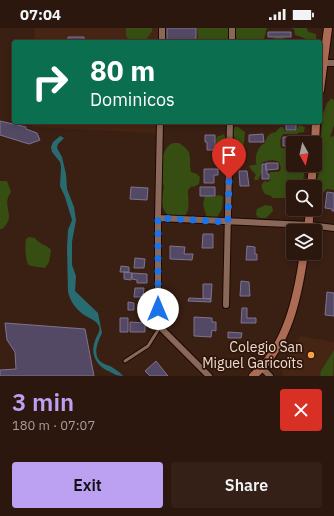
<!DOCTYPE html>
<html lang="en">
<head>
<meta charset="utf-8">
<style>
  body { margin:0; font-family:"IBM Plex Sans",sans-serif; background:#342017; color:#f1f3f6; height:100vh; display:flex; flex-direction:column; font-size:15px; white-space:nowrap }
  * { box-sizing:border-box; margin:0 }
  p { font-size:13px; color:#a69f9e }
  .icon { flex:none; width:22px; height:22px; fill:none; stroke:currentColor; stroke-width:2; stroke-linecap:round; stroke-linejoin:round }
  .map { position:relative; height:348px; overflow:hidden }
  .drawer { display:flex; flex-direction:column; background:#2c170e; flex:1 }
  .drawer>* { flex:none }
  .guide { position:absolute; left:12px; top:12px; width:310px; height:84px; border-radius:4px; box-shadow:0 2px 6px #0003,0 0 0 1px #48362e; background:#0b6e4f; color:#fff; overflow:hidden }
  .needle { width:26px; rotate:172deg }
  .tools { position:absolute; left:286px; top:108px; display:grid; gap:8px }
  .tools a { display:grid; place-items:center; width:36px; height:36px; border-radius:4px; background:#2c170e; box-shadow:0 2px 6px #0003,0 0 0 1px #48362e; font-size:20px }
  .pin { position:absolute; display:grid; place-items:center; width:34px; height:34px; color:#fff; margin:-41px -17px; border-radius:50% 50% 50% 0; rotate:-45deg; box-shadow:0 0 4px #0007 }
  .pin .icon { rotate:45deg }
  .me { position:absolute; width:44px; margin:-22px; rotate:0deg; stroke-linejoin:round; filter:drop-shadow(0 0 3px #0008) }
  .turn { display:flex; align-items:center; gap:14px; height:84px; padding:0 12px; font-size:18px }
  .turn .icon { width:52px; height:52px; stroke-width:2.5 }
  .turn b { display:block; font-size:28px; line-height:34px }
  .round { display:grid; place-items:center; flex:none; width:42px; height:42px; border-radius:4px; background:#342017 }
  .head { display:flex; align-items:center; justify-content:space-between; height:68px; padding:0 12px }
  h1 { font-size:24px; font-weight:600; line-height:30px; color:#bca0f2 }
  .primary-button { display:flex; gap:8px; margin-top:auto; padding:8px 12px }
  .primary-button a { flex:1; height:46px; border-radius:4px; background:#bca0f2; color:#111; font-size:16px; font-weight:600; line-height:46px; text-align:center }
  .primary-button a+a { background:#342017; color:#f1f3f6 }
  .status { display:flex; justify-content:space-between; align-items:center; height:28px; padding:0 20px; background:#2c170e; direction:ltr }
  .status svg { height:11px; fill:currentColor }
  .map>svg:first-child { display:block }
</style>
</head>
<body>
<div class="status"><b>07:04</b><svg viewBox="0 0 49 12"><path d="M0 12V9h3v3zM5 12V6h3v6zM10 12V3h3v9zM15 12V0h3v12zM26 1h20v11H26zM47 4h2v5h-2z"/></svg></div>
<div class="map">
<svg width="334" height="348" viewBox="0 0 334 348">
  <rect width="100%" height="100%" fill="#3a1f13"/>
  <path fill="#462514" d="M35,0H158V14H34Z
    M32,94H156V105L32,99Z
    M300,308L334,314V348H284L282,345L281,339Z"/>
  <path fill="#364e11" d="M126,0H152V3L145,14H129L126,7Z
    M197,0H228V14H198Z
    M234,0H267L264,11L269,13C275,9 280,7 286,11V14H237Z
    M290,0H307L308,4L316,6V11L314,14H308L304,10L295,7L294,1Z
    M332,70L334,73V97L330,109L334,108V162L327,161L323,165L321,182L318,183L315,181V161L319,144V134L323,86L327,75Z
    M299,97L305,99L304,104L297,105L299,106H283C280,110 280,115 281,120L293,121V137H306C303,144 305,153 300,159H293V181H301V183L293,188L289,184V175L286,170H273L271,168L265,166C262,161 259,157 265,153L268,154L270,152L269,146L271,144H277L280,143L281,140L279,134C275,131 266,132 261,135L262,144L258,152H255L254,150L256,147C254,144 251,142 249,138L257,136L256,135C255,127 258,118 265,115C267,108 269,105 276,104C278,101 279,99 283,99L285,103H296Z
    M235,99H238L245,104L243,123L241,125L234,124V121L236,113L233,107V101Z
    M224,106C228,116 229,130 218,134L216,133L215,113L218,108H220Z
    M173,115H179C195,125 188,129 191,144L197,146L200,149L199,156L193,159L192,158L188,162C188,172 192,191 178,189C174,188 172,187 168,187C158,177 163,168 164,156L162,158C157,148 161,119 173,115Z
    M0,153H7L11,164C0,179 18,187 2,201H0Z
    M205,167H208L213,169L215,168L220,167L223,169L222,181L216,191H207L203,176Z
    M265,177L272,178L273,183L266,190H261L259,189L258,190L256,186L257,181Z
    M29,209L35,210C40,217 46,216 51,222L49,234L45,240C41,239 33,239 29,237C25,234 25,216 26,211Z
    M334,322L333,348H320L321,343Z"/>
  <path fill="#286b71" d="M60,108L64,110L58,116L57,120L62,129L66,146L67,161L74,179L76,192L72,214V237L76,248L75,263L98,285L102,305C98,313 92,327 101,334C104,336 107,337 110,338C115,341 120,344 123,348C116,348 113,345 106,342C96,336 90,325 95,313C96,308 101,304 99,298C96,292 89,290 84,287C76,281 70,273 68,264L67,220L68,202L72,192L65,169L60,158L61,139L60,134L52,124L51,119L53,114Z"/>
  <path fill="#544965" stroke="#7e7391" d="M167,0H196V14H167Z
    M268,4H291V9H268Z
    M68,9H84V14H68Z
    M0,93L26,99V101L37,105L40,112L29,116L0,107Z
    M286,94H296V102H286Z
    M263,106L264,114H249V107Z
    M205,107H215V122H207V114H205Z
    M283,109H294V113H299V115H293V118H283Z
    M266,135H278V141L266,142Z
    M262,136H266V142H267V146H269V151H262Z
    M204,141H218V147H214V155H204Z
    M239,143H247L249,158H240Z
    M131,159L148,160L147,172L130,171Z
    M200,159H215V168H200Z
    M327,164L334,165V183H332V181L325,180Z
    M203,206H213V220H202Z
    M170,218L185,219L184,226H193L192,232L170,231Z
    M247,218L255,219V226H257V232H246Z
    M135,230L145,231L144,240H134Z
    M121,238L129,239V244H120Z
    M124,244L132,245L131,252L124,251Z
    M132,245L147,246V255H137V252L132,251Z
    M241,253L249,254L250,268H240Z
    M203,256H212L211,271L203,270Z
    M135,260H144L143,269H134Z
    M327,264L334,265V288L325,287Z
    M189,270L211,271V274L188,273Z
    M128,274L134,275V282H128Z
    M242,280H247V290H256V295H241Z
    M194,289L212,290V294H216V303L212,302L211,309L194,308Z
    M120,290H128V304H120Z
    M130,294L145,295V304H130Z
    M5,295L85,301L94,348H0V342L16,341L15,324L7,312Z
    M228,304L242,305L241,310H228Z
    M156,333L168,348H150L145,343Z"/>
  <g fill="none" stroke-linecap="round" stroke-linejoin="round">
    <g stroke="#200800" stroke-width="5">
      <path id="lane" d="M125,333L148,318L160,299"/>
    </g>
    <g stroke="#200800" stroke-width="8">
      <path id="street" d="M162,14V0
        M232,14V0
        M324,35H334
        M160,94L158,190V297L209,348
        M158,190L309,197L334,200
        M226,277L230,94
        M262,340L270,348"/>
    </g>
    <g stroke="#200800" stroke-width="10">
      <path id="secondary" d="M320,62L328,0
        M315,115L316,94
        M311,159L313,137
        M308,203L310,181
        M253,348C288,318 298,268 304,225"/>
    </g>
    <use href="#lane" stroke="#89685a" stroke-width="3"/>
    <use href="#street" stroke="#89685a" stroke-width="6"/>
    <use href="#secondary" stroke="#ab6c55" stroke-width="8"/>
  </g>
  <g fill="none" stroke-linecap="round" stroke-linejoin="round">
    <path stroke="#1a73e8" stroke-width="7" stroke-dasharray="0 12.6" d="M158,281V190L228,194L229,151"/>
  </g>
  <circle fill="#f7a148" stroke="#301609" stroke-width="1.5" cx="311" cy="327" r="4"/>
  <g text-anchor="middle" stroke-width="3.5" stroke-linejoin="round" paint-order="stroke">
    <g font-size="14" fill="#ecdad1" stroke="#301609" text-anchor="end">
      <text x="303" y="324">Colegio San<tspan x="303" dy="16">Miguel Garicoïts</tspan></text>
    </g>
  </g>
</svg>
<div class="tools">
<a><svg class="needle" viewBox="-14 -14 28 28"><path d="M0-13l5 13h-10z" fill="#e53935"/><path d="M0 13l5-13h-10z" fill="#a69f9e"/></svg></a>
<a><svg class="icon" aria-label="search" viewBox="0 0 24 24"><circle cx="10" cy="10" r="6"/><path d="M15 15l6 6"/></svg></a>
<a><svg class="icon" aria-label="layers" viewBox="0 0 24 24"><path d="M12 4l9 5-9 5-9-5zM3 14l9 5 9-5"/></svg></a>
</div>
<div class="pin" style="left:229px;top:151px;background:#d93025"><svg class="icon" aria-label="arrive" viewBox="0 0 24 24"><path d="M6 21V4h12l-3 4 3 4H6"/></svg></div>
<svg class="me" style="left:158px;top:281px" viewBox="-20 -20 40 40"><circle r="19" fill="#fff"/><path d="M0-13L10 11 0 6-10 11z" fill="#1a73e8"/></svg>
<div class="guide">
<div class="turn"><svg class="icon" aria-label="right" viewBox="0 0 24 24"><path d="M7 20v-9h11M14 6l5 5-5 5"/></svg><div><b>80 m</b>Dominicos</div></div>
</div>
</div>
<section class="drawer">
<div class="head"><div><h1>3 min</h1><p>180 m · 07:07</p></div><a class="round" style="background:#d93025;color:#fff"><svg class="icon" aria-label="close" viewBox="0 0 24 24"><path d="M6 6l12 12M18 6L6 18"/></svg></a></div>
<div class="primary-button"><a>Exit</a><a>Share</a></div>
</section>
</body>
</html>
